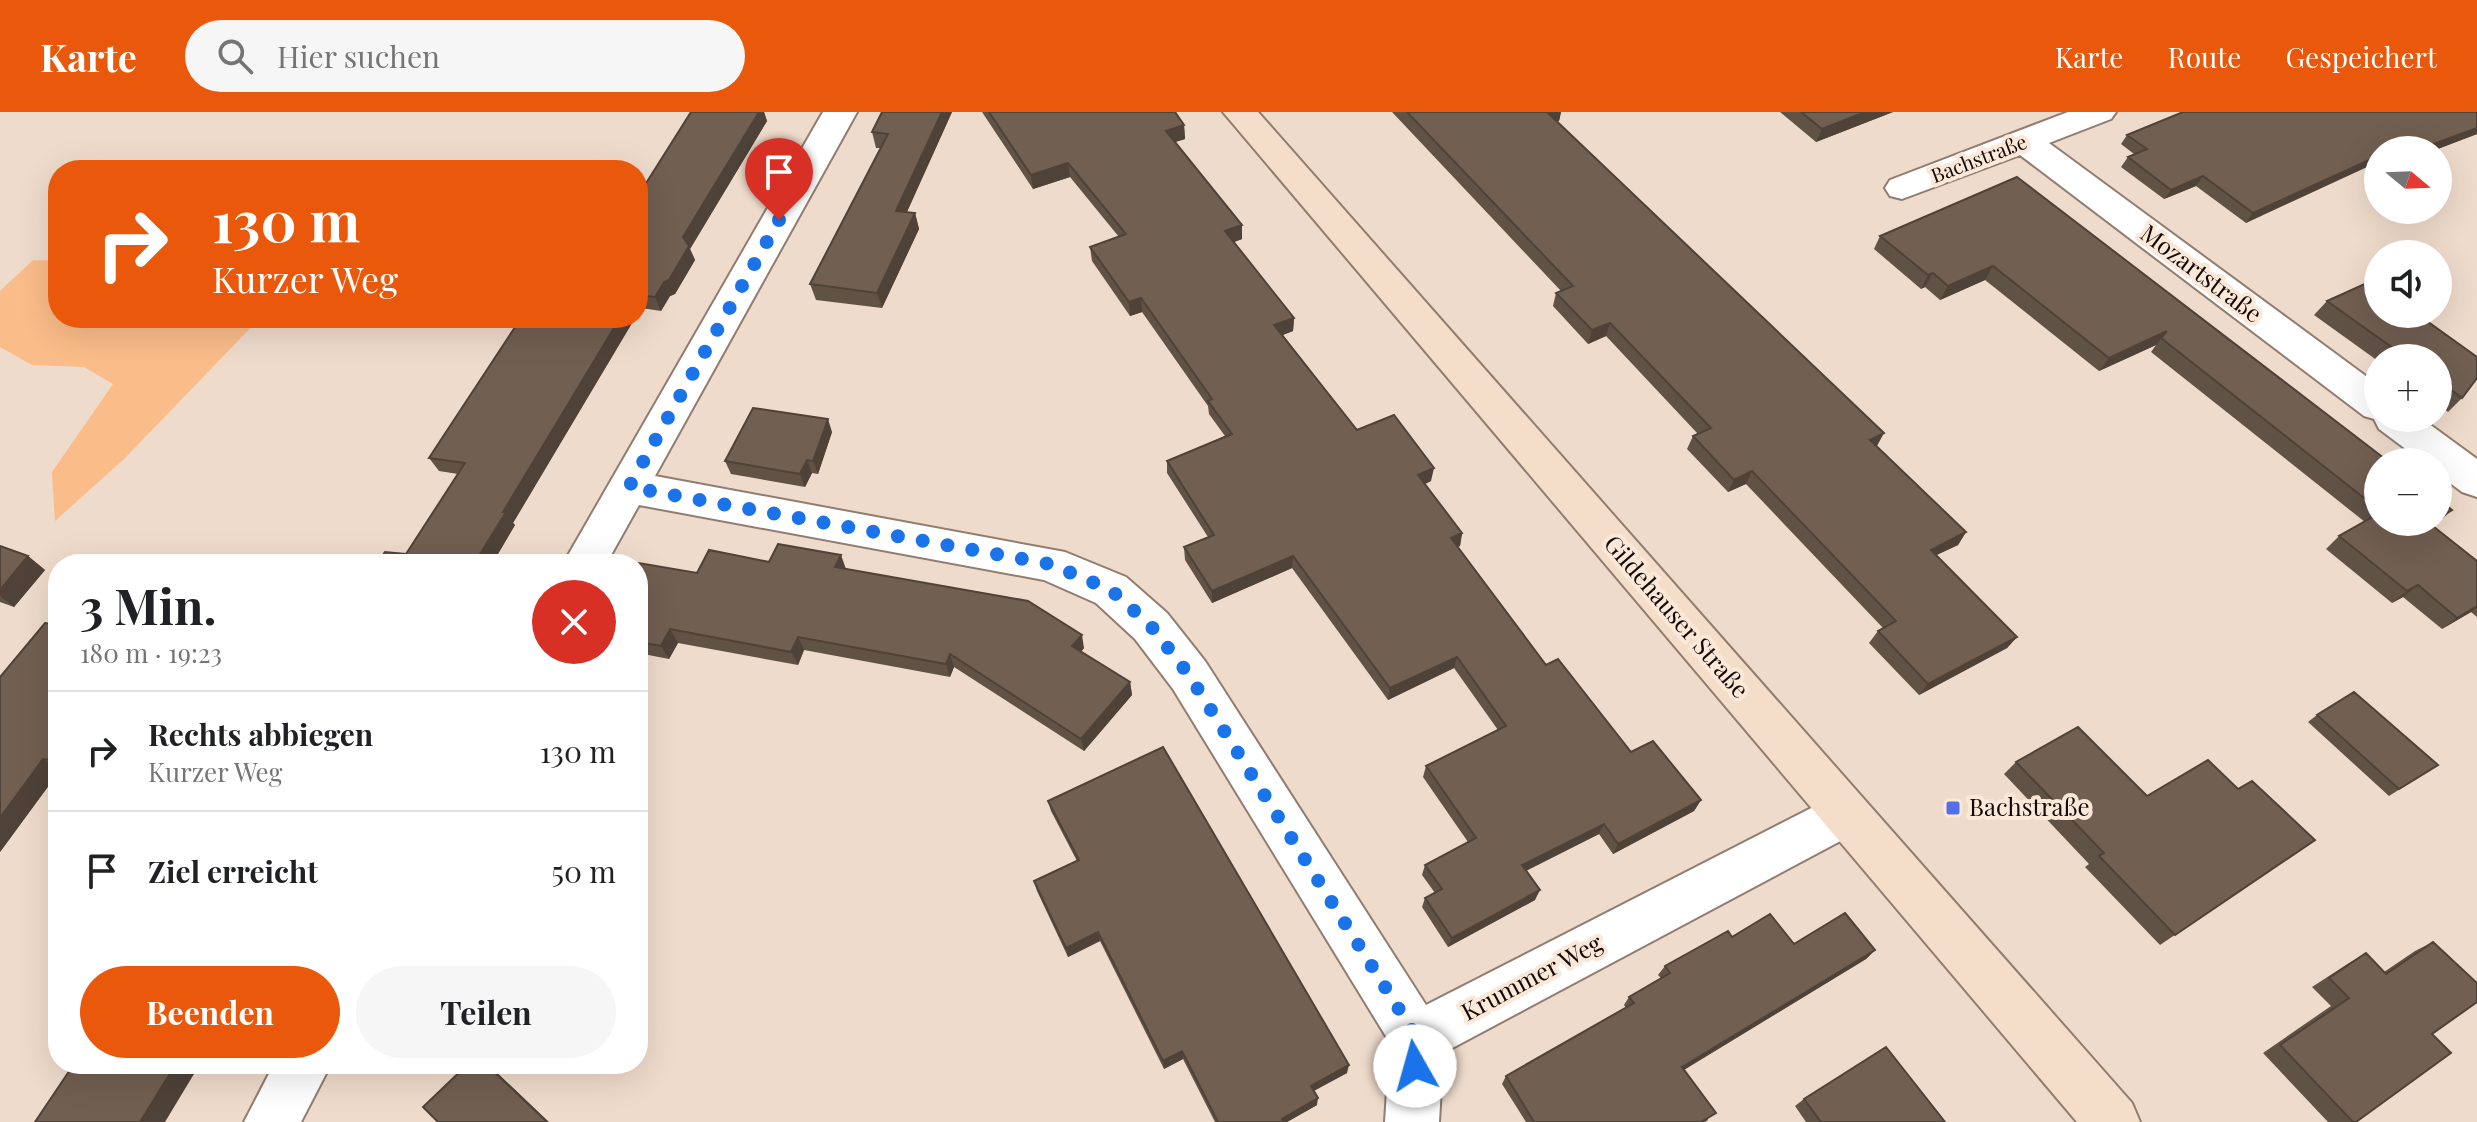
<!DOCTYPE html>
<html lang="de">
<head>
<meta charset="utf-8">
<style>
  body { margin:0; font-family:"Playfair Display",serif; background:#f6f6f6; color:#202124; height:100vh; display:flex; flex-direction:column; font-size:30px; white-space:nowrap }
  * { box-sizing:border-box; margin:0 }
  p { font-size:26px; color:#757577 }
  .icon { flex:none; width:44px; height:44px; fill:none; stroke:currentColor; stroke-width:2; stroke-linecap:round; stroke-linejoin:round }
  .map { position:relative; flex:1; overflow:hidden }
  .sheet { position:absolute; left:48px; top:442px; width:600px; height:520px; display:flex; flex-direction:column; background:#fff; border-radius:32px; box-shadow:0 8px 32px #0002 }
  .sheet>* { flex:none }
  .banner { position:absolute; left:48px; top:48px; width:600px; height:168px; border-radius:32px; box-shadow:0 8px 32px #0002; background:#ea580c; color:#fff; overflow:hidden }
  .needle { width:52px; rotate:109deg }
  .fabs { position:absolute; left:2364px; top:24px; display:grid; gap:16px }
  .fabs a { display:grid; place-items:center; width:88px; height:88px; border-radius:50%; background:#fff; box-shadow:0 8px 32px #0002; font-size:40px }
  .pin { position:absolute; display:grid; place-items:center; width:68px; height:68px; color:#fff; margin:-82px -34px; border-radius:50% 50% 50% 0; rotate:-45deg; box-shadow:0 0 8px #0007 }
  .pin .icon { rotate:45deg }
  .me { position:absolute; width:88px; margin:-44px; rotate:353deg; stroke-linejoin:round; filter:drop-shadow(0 0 6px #0008) }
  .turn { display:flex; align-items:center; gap:28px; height:168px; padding:0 32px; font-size:36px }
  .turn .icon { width:104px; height:104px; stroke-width:2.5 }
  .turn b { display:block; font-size:56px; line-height:68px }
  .round { display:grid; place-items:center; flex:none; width:84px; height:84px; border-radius:42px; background:#f6f6f6 }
  .summary { display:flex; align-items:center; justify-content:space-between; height:136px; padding:0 32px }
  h1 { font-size:48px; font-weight:700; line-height:60px }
  .primary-button { display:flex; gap:16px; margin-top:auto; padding:16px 32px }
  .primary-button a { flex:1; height:92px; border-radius:48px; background:#ea580c; color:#fff; font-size:32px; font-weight:700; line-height:92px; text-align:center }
  .primary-button a+a { background:#f6f6f6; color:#202124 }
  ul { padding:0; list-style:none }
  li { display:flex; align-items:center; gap:24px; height:120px; padding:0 32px; border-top:2px solid #e0e0e0 }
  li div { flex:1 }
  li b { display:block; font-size:30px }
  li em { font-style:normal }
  header { display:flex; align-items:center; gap:48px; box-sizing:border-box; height:112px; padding:0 40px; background:#ea580c; color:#fff }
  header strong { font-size:38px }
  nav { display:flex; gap:44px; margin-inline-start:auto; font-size:28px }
  .search { width:560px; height:72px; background:#f6f6f6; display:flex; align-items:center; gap:20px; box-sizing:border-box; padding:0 28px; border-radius:44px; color:#757577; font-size:30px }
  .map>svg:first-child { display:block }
</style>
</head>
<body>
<header>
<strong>Karte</strong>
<div class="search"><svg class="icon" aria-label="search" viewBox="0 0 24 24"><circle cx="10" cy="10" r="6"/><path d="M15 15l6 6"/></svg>Hier suchen</div>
<nav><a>Karte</a><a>Route</a><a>Gespeichert</a></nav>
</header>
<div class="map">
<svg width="2477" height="1010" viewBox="0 0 2477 1010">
  <rect width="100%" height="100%" fill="#efdbcb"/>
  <path fill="#fabc89" d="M33,148L58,149V206H260L124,347L55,409L52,360L113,272L84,255L32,253L0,235V179Z"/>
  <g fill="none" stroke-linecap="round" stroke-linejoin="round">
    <g stroke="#907d6f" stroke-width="4">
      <path id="street" d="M823,0H857L655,364L1065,440L1126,465L1167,501L1205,549L1426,893L1829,687L1846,680L1863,687L1870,702L1863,717L1443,941L1439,1010H1385L1390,931L1173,577L1135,527L1096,491L1044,468L639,393L606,452H563Z
        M2068,0H2116L2111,7L2049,31L2378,273V306H2421L2477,347V385L2462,380L2438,362V350H2423L2379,317L2374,307L2364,304L2020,43L1902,87L1890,84L1885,76L1890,68Z
        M274,952H331L301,1010H244Z"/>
    </g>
    <g stroke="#907d6f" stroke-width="4">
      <path id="secondary" d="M1223,0H1258L2132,991L2140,1010H2077Z"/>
    </g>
    <use href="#street" fill="#fff" fill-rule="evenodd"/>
    <use href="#secondary" fill="#f5dec9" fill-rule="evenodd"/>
  </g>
  <path fill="#615246" d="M691,0H764L767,9L690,137L695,148L675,182L670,184L661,199L641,196L638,201V84Z
    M882,0H952L907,100L915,101L919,117L882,196L816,188L810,172L881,36H876L872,20Z
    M982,0H1175L1184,13L1185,27L1175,30L1242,113V127L1234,130L1294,206L1293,219L1283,223L1357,318L1431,369L1425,372L1462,421L1460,434L1457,435L1546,553L1631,640L1701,688L1694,699L1613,742L1599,722L1526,759L1535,788L1448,835L1422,795L1425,786L1435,781L1422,763L1425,753L1468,730L1423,665L1426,654L1498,618L1454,556L1388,588L1292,456L1212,491L1185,448L1184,435L1208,425L1167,361V349L1225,324L1209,302L1208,294L1142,200L1130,204L1092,149L1090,135L1119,125L1070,65L1033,77Z
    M1392,0H1561L1559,9H1557L1876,334L1966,420L1958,433L1936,443L2017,525L2007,536L1919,583L1869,531L1878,519L1883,516L1746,372L1728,380L1687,337L1693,324L1698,322L1606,224L1588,232L1553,194L1556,181L1561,179Z
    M1780,0H1893L1816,30Z
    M2477,22L2435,38H2378L2246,111L2196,74L2164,87L2121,55L2128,45L2134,42L2121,32L2127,23Z
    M2017,65L2378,350V410L2438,411L2432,414L2477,449V505L2471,500L2442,517L2403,485L2392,491L2326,437L2339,424L2365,410L2151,240L2156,233L2099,259L1985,168L1940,188L1925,175L1921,177L1874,137L1880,124Z
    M2378,166V202H2417L2477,245V266L2462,286L2448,300L2438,292V246H2378V249L2314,203L2327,189Z
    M521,206H635L513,411L515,413L492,452H377L406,442L458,362L439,359L429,346Z
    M832,320L818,362L812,361L805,375L731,362L725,349Z
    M0,434L28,444L45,458L14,495L0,490Z
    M769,450L846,457L1084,536L1081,540L1130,570L1132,583L1084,639L954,555L950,565L804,538L798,553L678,531L669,547L638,541V453L697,461Z
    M58,513V661L0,740V565Z
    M2317,603L2438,653L2389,684L2308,610Z
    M2016,650L2147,684L2238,677L2315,728L2160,833L2085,755L2089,752L2004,662Z
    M1048,689L1347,961L1314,979L1317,993L1287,1010H1215L1183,947L1164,957L1100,829L1068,845L1037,779L1034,769L1077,749L1051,699Z
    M1732,825L1875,838L1866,847L1684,958L1708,1008L1705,1010H1526L1502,972L1506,964L1626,896L1624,893L1629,885L1661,866L1658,863L1665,854Z
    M2433,830L2432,922L2356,1010H2328L2263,941L2331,894L2312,875L2349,851L2366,841L2384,860L2415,839Z
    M1804,987L1945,1010H1806L1795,994Z"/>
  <path fill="#4f4239" d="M759,0H764L767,9L690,137L695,148L675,182L670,184L661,199L655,185L683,125Z
    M942,0H952L900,115L896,99Z
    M1547,0H1561L1559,9L1544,14Z
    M1865,0H1893L1816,30L1822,17Z
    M1184,13L1185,27L1166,33V19Z
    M2477,16V22L2435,38H2417Z
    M2378,44V50L2246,111L2253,101Z
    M1068,51L1070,65L1033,77L1031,63Z
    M2203,64L2196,74L2164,87L2171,78Z
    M915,101L919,117L882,196L877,181Z
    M1242,113V127L1226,133L1225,119Z
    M1993,154L1985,168L1940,188L1948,174Z
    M1933,161L1925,175L1921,177L1928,163Z
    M1141,186L1142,200L1130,204L1129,190Z
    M620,206H635L513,411L515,413L492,452H474L503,400Z
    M1294,206L1293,219L1274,226V213Z
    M1610,211L1606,224L1588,232L1592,218Z
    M2167,219L2156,233L2099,259L2109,246Z
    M828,307L832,320L818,362L813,349Z
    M1884,321L1877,334L1862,341L1870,328Z
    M807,348L812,361L805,375L800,362Z
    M1434,356L1431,369L1416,376L1418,363Z
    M1752,359L1746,372L1728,380L1734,368Z
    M2452,398L2438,411L2414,424L2431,410H2438V406Z
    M1966,420L1958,433L1922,450L1931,438Z
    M1462,421L1460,434L1448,439L1451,426Z
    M841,443L846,457L835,455Z
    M28,444L45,458L14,495L0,484V478Z
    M1293,444L1292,456L1212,491V479Z
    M2418,473L2403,485L2392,491L2407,479Z
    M2477,494V495L2471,500L2442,517L2457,506Z
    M670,517L678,531L669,547L661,534Z
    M1082,523L1084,536L1075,547L1072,534Z
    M798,525L804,538L798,553L791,540Z
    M2017,525L2007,536L1919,583L1928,572Z
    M950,542L954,555L950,565L946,552Z
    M1457,545L1454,556L1388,588L1390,576Z
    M1130,570L1132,583L1084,639L1081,627Z
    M58,636V654L49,648Z
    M43,647L58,657V661L0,740V706Z
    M1701,688L1694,699L1613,742L1618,732Z
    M1604,712L1599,722L1517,763L1522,753Z
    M1540,778L1535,788L1448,835L1452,826Z
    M1098,820L1100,829L1068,845L1066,836Z
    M1875,838L1866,847L1675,963L1682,955Z
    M1182,939L1183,947L1164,957L1163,949Z
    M176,952H200L165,1010H140Z
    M486,952H488L549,1010H547Z
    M1349,953L1347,961L1309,981L1311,974Z
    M1318,986L1317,993L1287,1010H1281L1282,1007Z"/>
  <path fill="#715f51" stroke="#4f4239" stroke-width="2" d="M691,0H759L683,125L689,134L669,168L664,170L655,185L638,183V84Z
    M882,0H942L896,99L915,101L877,181L810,172L888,22L872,20Z
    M989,0H1175L1184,13L1166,19L1242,113L1225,119L1294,206L1274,213L1357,318L1394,303L1434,356L1418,363L1462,421L1451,426L1546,553L1558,547L1631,640L1653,629L1701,688L1618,732L1604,712L1522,753L1540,778L1452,826L1425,786L1442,777L1425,753L1476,726L1426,654L1506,614L1457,545L1390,576L1293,444L1212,479L1184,435L1214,423L1167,349L1232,322L1208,289L1212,287L1141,186L1129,190L1090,135L1126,122L1068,51L1031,63Z
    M1407,0H1547L1884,321L1870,328L1966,420L1931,438L2017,525L1928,572L1878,519L1896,509L1752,359L1734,368L1693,324L1711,316L1610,211L1592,218L1556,181L1573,174Z
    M1801,0H1865L1822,17Z
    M2183,0H2477V16L2417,38H2378V44L2253,101L2203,64L2171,78L2128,45L2147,37L2127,23Z
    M2017,65L2389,350H2378V397L2161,226L2167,219L2109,246L1993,154L1948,174L1933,161L1928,163L1880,124Z
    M2378,166V202H2417L2477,245V266L2462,286L2438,268V246H2407L2327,189Z
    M521,206H620L503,400H506L474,452H377L385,440L406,442L465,351L429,346Z
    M753,296L828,307L813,349L807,348L800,362L725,349Z
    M2438,387L2452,398L2438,406Z
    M2378,402V410H2431L2429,411L2477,449V494L2457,506L2418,473L2407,479L2339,424Z
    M778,432L841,443L835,455L1028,489L1082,523L1072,534L1130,570L1081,627L950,542L946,552L798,525L791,540L670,517L661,534L638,530V453L639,451L697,461L709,438L769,450Z
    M0,434L28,444L0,478Z
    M45,511L58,513V636L49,648L43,647L0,706V565Z
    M2354,580L2438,653L2399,677L2317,603Z
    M2078,615L2147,684L2208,648L2238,677L2252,669L2315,728L2175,823L2099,744L2104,741L2016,650Z
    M1163,635L1349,953L1311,974L1318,986L1282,1007L1283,1010H1218L1182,939L1163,949L1098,820L1066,836L1034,769L1079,748L1048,689Z
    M1845,801L1875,838L1682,955L1716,1001L1701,1010H1534L1506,964L1634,891L1629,885L1670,861L1665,854L1728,819L1732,825L1770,802L1794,832Z
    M2433,830L2477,871V890L2432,922L2451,941L2356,1010H2353L2280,933L2349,886L2329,866L2366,841L2386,862Z
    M1886,935L1945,1010H1821L1804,987Z
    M74,952H176L140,1010H35Z
    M468,952H486L547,1010H438L423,995Z"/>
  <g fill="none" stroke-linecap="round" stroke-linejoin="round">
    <path stroke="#1a73e8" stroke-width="14" stroke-dasharray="0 25.2" d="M779,108L629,375L1050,452L1111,478L1151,514L1189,563L1417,926L1415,954"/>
  </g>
  <rect fill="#5570e6" stroke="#fce8d8" stroke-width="3" x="1945" y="688" width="16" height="16" rx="4"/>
  <g text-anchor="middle" stroke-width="8" stroke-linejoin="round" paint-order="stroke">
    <g font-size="20" fill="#110a06" stroke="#fce8d8">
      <text transform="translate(1979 47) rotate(-21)" y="7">Bachstraße</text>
    </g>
    <g font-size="24" fill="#110a06" stroke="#fce8d8">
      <text transform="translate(2201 162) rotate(37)" y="8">Mozartstraße</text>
      <text transform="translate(1676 505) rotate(49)" y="8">Gildehauser Straße</text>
      <text transform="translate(1532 866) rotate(-28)" y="8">Krummer Weg</text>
    </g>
    <g font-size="24" fill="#110a06" stroke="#fce8d8" text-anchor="start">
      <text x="1969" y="704">Bachstraße</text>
    </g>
  </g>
</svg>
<div class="fabs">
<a><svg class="needle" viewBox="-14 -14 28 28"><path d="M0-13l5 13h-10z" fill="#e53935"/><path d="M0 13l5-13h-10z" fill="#757577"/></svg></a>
<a><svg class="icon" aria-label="sound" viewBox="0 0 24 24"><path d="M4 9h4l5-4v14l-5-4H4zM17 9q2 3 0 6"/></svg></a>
<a>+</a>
<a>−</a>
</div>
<div class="pin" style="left:779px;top:108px;background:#d93025"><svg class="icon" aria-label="arrive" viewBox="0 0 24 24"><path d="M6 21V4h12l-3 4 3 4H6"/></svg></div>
<svg class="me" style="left:1415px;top:954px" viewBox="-20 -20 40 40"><circle r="19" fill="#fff"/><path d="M0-13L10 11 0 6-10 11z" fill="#1a73e8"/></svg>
<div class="banner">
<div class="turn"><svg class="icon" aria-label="right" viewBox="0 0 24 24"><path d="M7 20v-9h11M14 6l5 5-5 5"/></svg><div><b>130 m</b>Kurzer Weg</div></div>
</div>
<section class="sheet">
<div class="summary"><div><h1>3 Min.</h1><p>180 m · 19:23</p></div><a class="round" style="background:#d93025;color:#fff"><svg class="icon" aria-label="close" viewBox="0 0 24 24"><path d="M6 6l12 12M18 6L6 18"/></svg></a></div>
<ul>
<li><svg class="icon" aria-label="right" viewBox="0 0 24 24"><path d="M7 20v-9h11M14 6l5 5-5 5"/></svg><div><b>Rechts abbiegen</b><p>Kurzer Weg</p></div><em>130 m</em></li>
<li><svg class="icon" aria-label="arrive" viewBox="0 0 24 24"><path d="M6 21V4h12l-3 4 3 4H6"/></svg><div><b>Ziel erreicht</b></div><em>50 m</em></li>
</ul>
<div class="primary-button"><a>Beenden</a><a>Teilen</a></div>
</section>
</div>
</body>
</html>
